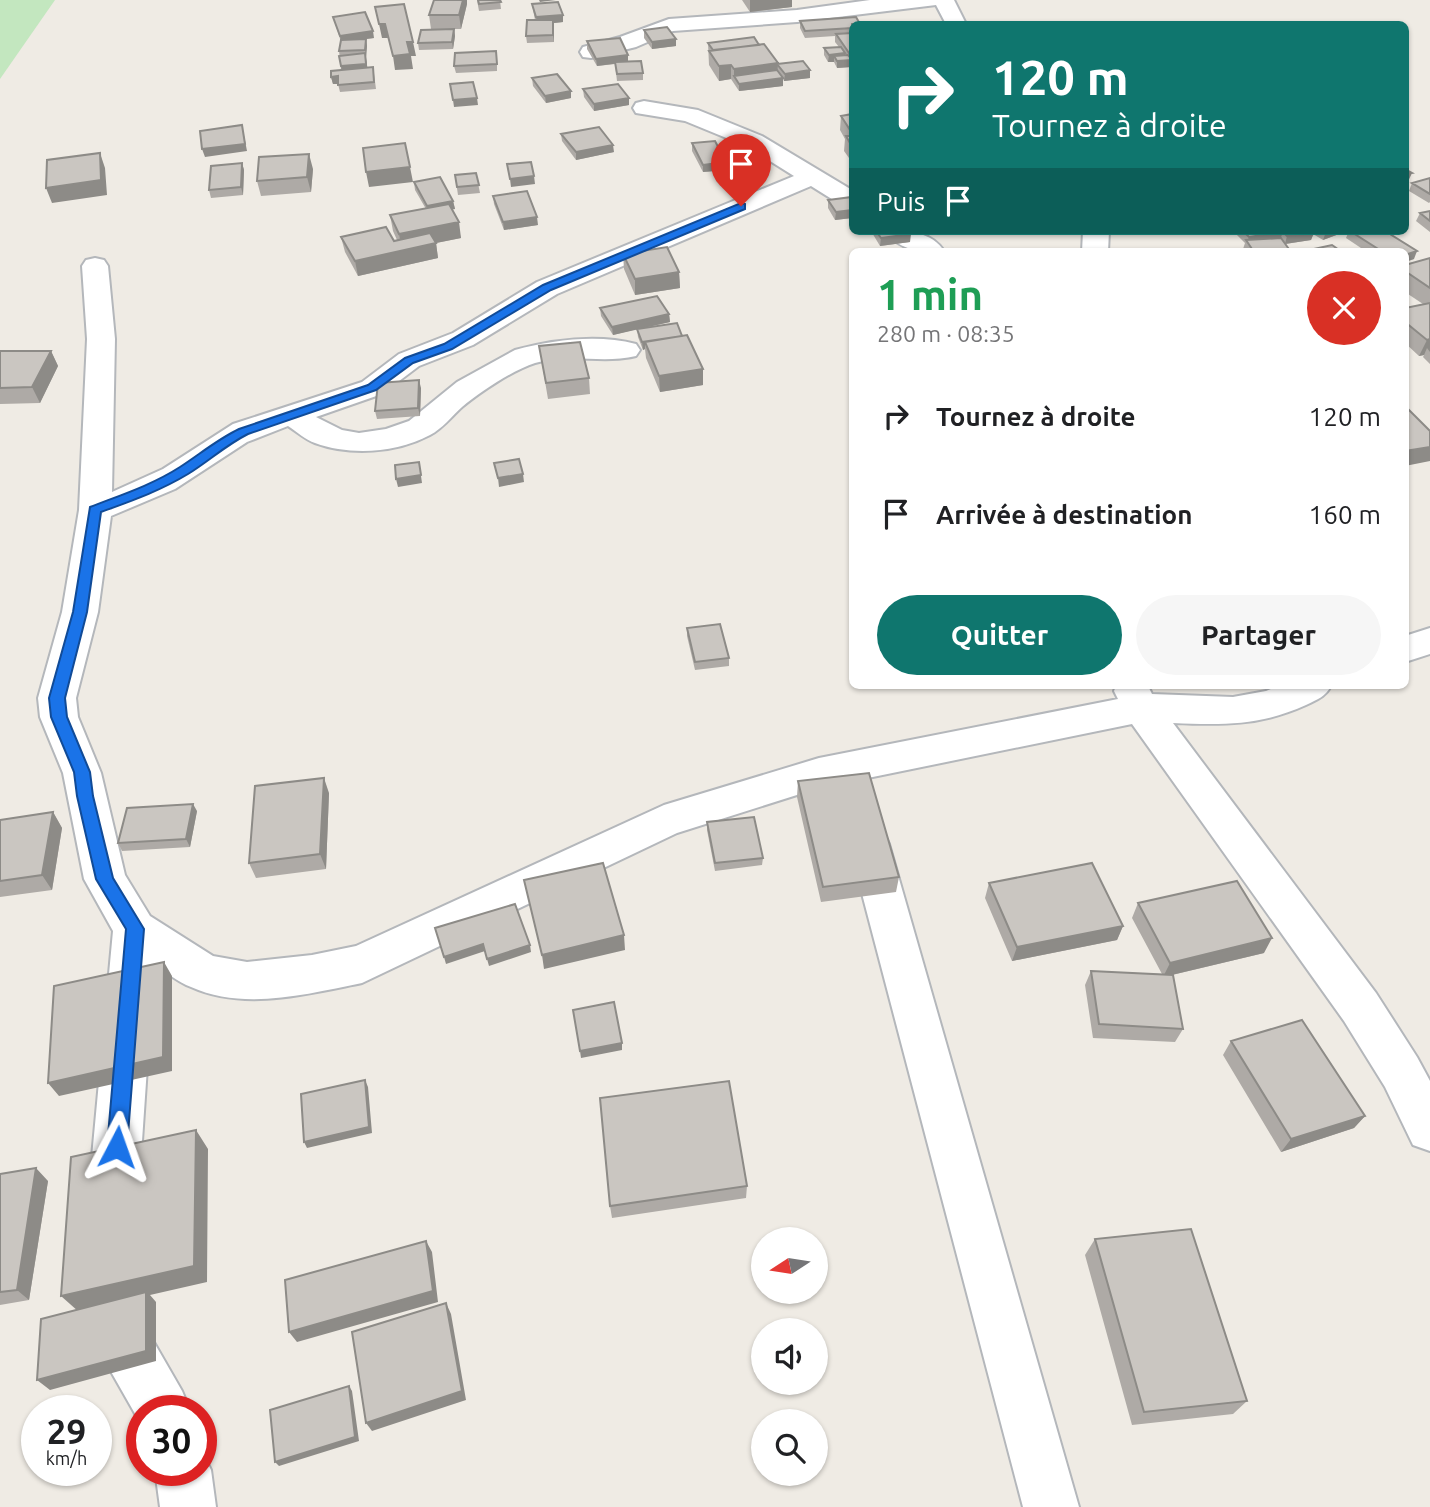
<!DOCTYPE html>
<html lang="fr">
<head>
<meta charset="utf-8">
<style>
  body { margin:0; font-family:Ubuntu,sans-serif; background:#f6f6f6; color:#202124; height:100vh; display:flex; flex-direction:column; font-size:26px; white-space:nowrap }
  * { box-sizing:border-box; margin:0 }
  p { font-size:23px; color:#757577 }
  .icon { flex:none; width:38px; height:38px; fill:none; stroke:currentColor; stroke-width:2; stroke-linecap:round; stroke-linejoin:round }
  .map { position:relative; flex:1; overflow:hidden }
  .drawer { position:absolute; left:849px; top:248px; width:560px; height:441px; display:flex; flex-direction:column; background:#fff; border-radius:10px; box-shadow:0 2px 5px #0004 }
  .drawer>* { flex:none }
  .banner { position:absolute; left:849px; top:21px; width:560px; height:214px; border-radius:10px; box-shadow:0 2px 5px #0004; background:#0f766e; color:#fff; overflow:hidden }
  .needle { width:46px; rotate:258deg }
  .controls { position:absolute; left:751px; top:1227px; display:grid; gap:14px }
  .controls a { display:grid; place-items:center; width:77px; height:77px; border-radius:50%; background:#fff; box-shadow:0 2px 5px #0004; font-size:35px }
  .speed { position:absolute; left:21px; top:1395px; display:flex; gap:14px; font-size:35px; font-weight:700; text-align:center }
  .speed>* { display:grid; place-content:center; width:91px; height:91px; border-radius:50%; background:#fff; box-shadow:0 2px 5px #0004; line-height:1 }
  .speed small { font-size:18px; font-weight:400 }
  .speed .limit { border:10px solid #d22; background:#fff; color:#111 }
  .pin { position:absolute; display:grid; place-items:center; width:60px; height:60px; color:#fff; margin:-72px -30px; border-radius:50% 50% 50% 0; rotate:-45deg; box-shadow:0 0 7px #0007 }
  .pin .icon { rotate:45deg }
  .me { position:absolute; width:77px; margin:-38px; rotate:4deg; stroke-linejoin:round; filter:drop-shadow(0 0 5px #0008) }
  .turn { display:flex; align-items:center; gap:24px; height:147px; padding:0 28px; font-size:32px }
  .turn .icon { width:91px; height:91px; stroke-width:2.5 }
  .turn b { display:block; font-size:49px; line-height:60px }
  .then { display:flex; align-items:center; height:66px; padding:0 28px; background:#0003; gap:14px; font-size:26px }
  .round { display:grid; place-items:center; flex:none; width:74px; height:74px; border-radius:37px; background:#f6f6f6 }
  .head { display:flex; align-items:center; justify-content:space-between; height:119px; padding:0 28px }
  h1 { font-size:42px; font-weight:700; line-height:52px; color:#1e9e55 }
  .action { display:flex; gap:14px; margin-top:auto; padding:14px 28px }
  .action a { flex:1; height:80px; border-radius:42px; background:#0f766e; color:#fff; font-size:28px; font-weight:700; line-height:80px; text-align:center }
  .action a+a { background:#f6f6f6; color:#202124 }
  ul { padding:0; list-style:none }
  li { display:flex; align-items:center; gap:21px; height:98px; padding:0 28px }
  li div { flex:1 }
  li b { display:block; font-size:26px }
  li em { font-style:normal }
  .map>svg:first-child { display:block }
</style>
</head>
<body>
<div class="map">
<svg width="1430" height="1507" viewBox="0 0 1430 1507">
  <rect width="100%" height="100%" fill="#efebe4"/>
  <path fill="#c3e7bf" d="M0,0H55L0,79Z"/>
  <g fill="none" stroke-linecap="round" stroke-linejoin="round">
    <g stroke="#b4b7bb" stroke-width="4">
      <path id="minor" d="M870,0H954L966,24H946L936,5L797,22L673,31L636,47L591,58L583,57L580,52L583,47L620,37L669,19L797,10Z
        M644,101L698,110L762,136L852,190V208L843,206L811,186L557,294L473,345L419,366L382,394L316,417L342,430L359,433L386,429L409,421L457,382L515,350C553,340 597,334 636,344L640,350L636,356C603,364 569,353 535,363C513,370 480,392 462,407C452,416 442,429 430,435C396,453 351,456 315,443C306,440 297,432 288,426L247,442L175,489L111,516L98,612L76,698L78,717L101,773L125,875L150,916L213,956L247,962L312,955L356,946L664,805L819,758L1118,699L1114,691L1116,686H1148L1152,694L1233,697L1266,691L1278,686H1331C1325,697 1318,699 1306,705C1260,726 1222,725 1173,723L1376,993L1417,1057L1430,1081V1151L1413,1145L1385,1087L1344,1021L1132,724L819,788L677,833L362,983C307,994 244,1011 191,987C178,982 166,972 154,964L138,1200L130,1217L113,1224L96,1217L88,1200L113,931L84,879L63,773L40,717L38,698L62,612L79,510L87,339L82,266L86,260L95,258L104,260L108,266L115,339L112,492L163,469L233,424L362,382L399,354L453,333L537,282L794,176L746,146L685,121L636,113L633,108L636,103Z
        M886,231C909,231 931,231 945,252C922,252 900,252 886,231Z
        M1083,231H1109L1108,252H1082Z
        M1430,628V654L1405,662V636Z
        M869,828L883,832L889,844L1079,1507H1023L849,844L855,832Z
        M116,1293L134,1301L144,1325L182,1391L190,1410H142V1426L101,1354L90,1319L98,1301Z
        M201,1450L211,1470L216,1507H160L155,1470H201Z"/>
    </g>
    <use href="#minor" fill="#fff" fill-rule="evenodd"/>
  </g>
  <path fill="#aeaaa6" d="M434,0H467V4L461,29H431L429,15Z
    M477,0H500L501,9L479,11Z
    M742,0H792V7L750,12Z
    M532,4L563,15V22L554,23V42L527,43L526,36L535,20Z
    M333,17L374,38L366,39L367,46L366,57L367,67L374,74L376,89L340,92L338,84H333L331,77L341,70L339,51L341,42Z
    M800,21L852,24V60L851,67L837,68L834,62H828L824,55V48L839,47L835,42V36L805,38L800,28Z
    M454,29L455,36L453,49L419,50L418,43Z
    M644,30L676,39V46L652,49L644,38Z
    M587,41L628,61L643,73V80L617,81L615,64L597,66L587,49Z
    M708,43L759,45L778,63L810,70V78L784,81L783,79V86L739,91L731,79L719,81L709,65Z
    M497,58V71L456,73L454,66Z
    M532,78L571,98L546,103L533,86Z
    M583,89L629,98V105L594,111L584,97Z
    M852,114V158H849L844,151L845,139L840,130L841,116Z
    M561,134L614,152L576,160L562,141Z
    M692,143L726,162V170L703,172L692,151Z
    M242,163L244,170L243,195L211,198L209,190Z
    M313,169L311,192L261,196L257,181Z
    M476,173L480,193L458,195L455,175Z
    M1430,178V202L1429,203L1409,191L1412,183Z
    M414,182L453,201L455,209H452L461,238L436,243L438,258L358,276L345,252L341,237L394,241L397,240L393,231L390,215L426,209L415,190Z
    M493,196L538,225L504,230L494,204Z
    M852,197V218L835,220L828,208V200Z
    M1430,211V232L1416,221L1420,213Z
    M871,231H909L910,242L880,246Z
    M1233,231H1347L1323,240L1313,234L1311,240L1285,244L1291,252H1242L1245,243Z
    M1349,231H1385L1414,259L1405,262V252H1367L1346,238Z
    M623,254L679,272L680,288L635,295L624,269Z
    M1430,258V364L1423,357L1424,355L1419,356L1405,343V308L1423,304L1405,292V265Z
    M600,308L669,314L670,322L643,328L703,385L660,392L646,358L645,349L643,350L638,337L637,329L613,335L601,316Z
    M539,346L589,378L590,394L548,399Z
    M0,351H51L58,366L40,403L0,404Z
    M421,388L420,416L377,419L375,411Z
    M687,628L729,658V666L695,670L687,636Z
    M798,781L899,877L896,892L821,902L797,797Z
    M329,793L326,869L256,878L249,863Z
    M197,811L190,847L122,851L118,843Z
    M53,812L62,828L52,890L0,897V820Z
    M707,822L763,858L762,865L715,871L707,830Z
    M989,883L1123,926L1117,940L1012,961L985,898Z
    M1138,903L1264,953L1172,975L1183,1029L1175,1042L1093,1038L1085,985L1091,971L1162,974L1132,918Z
    M1231,1041L1365,1116L1354,1128L1281,1152L1223,1055Z
    M0,1174L48,1181L29,1300L0,1305Z
    M747,1186L746,1198L612,1218L610,1206Z
    M1095,1239L1247,1401L1233,1414L1132,1425L1085,1255Z"/>
  <path fill="#8d8b87" d="M463,0H467V4L461,29L459,15Z
    M539,0H556L540,2Z
    M750,0H792V7L750,12Z
    M563,15V22L554,23V42L553,35L537,24L536,17Z
    M379,24H385L388,38H382Z
    M454,29L455,36L453,49L452,42Z
    M373,31L374,38L366,39L367,46L366,57L365,50L341,43L340,36Z
    M676,39V46L652,49V42Z
    M407,42H413L416,56H411L413,69L395,70L393,56Z
    M365,53L368,71L342,73L341,66Z
    M845,53V60H849V53H852L851,67L837,68V61L834,56V62H828L829,55Z
    M628,55V62L597,66L596,59Z
    M778,63L777,78L734,76V69Z
    M731,65V79L719,81V66Z
    M810,70V78L784,81L785,74Z
    M338,76L339,84H333L331,77Z
    M783,78V86L739,91V84Z
    M571,91V98L546,103L545,96Z
    M477,98L478,105L454,107L453,100Z
    M629,98V105L594,111V104Z
    M242,125L247,151L205,157L202,149Z
    M850,143H852V158H849Z
    M613,145L614,152L576,160V152Z
    M100,153L105,168L107,195L52,203L46,188Z
    M309,154L313,169L311,192L307,177Z
    M726,162V170L703,172V165Z
    M242,163L244,170L243,195L241,187Z
    M410,167L413,182L369,187L366,172Z
    M1412,173L1405,188V174Z
    M534,176L535,184L511,187L510,179Z
    M453,201L455,209L429,214L427,206Z
    M852,210V218L835,220L836,212Z
    M537,217L538,225L504,230L503,222Z
    M459,222L461,238L436,243L438,258L358,276L355,261L402,250L399,234Z
    M1328,231H1347L1323,240L1326,232Z
    M1283,232L1280,240L1247,242L1249,237Z
    M1314,233L1311,240L1285,244L1287,236Z
    M911,234L910,242L880,246L881,238Z
    M1417,251L1414,259L1405,262V255Z
    M679,272L680,288L635,295V279Z
    M669,314L670,322L613,335L612,327Z
    M1430,339V352L1427,348L1424,355L1419,356L1427,340Z
    M642,342H645V349L643,350Z
    M51,351L58,366L40,403L32,387Z
    M703,369V385L660,392L659,376Z
    M419,380L421,388L420,416L418,408Z
    M1430,447V461L1405,466V451Z
    M419,462L422,483L398,487L396,479Z
    M523,474L524,482L499,487L498,478Z
    M324,778L329,793L326,869L320,854Z
    M193,804L197,811L190,847L186,839Z
    M53,812L62,828L52,890L42,875Z
    M1123,926L1117,940L1012,961L1017,947Z
    M624,935L625,950L544,969L542,955Z
    M1272,938L1264,953L1163,977L1170,963Z
    M483,944L485,951L446,964L444,957Z
    M530,945L531,952L489,966L487,959Z
    M164,962L172,976V1071L59,1096L48,1083Z
    M622,1043V1050L581,1058L580,1051Z
    M365,1080L368,1087L372,1133L307,1148L304,1142Z
    M1365,1116L1354,1128L1281,1152L1291,1139Z
    M196,1130L208,1149L207,1282L150,1295L156,1302V1361L50,1390L37,1380L79,1312L61,1296Z
    M36,1168L48,1181L29,1300L17,1290Z
    M426,1241L432,1252L438,1302L297,1342L289,1332Z
    M446,1303L451,1314L466,1400L372,1431L366,1423Z
    M349,1386L352,1391L359,1441L279,1466L275,1462Z"/>
  <path fill="#cac6c1" stroke="#8d8b87" stroke-width="2" d="M434,0H463L459,15H429Z
    M478,0H500L501,2L479,4Z
    M558,2L563,15L536,17L532,4Z
    M404,4L413,42H407L410,54L393,56L385,24H379L375,7Z
    M365,12L373,31L340,36L333,17Z
    M856,17L860,24H852V28L805,31L800,21Z
    M527,20H553V35L526,36Z
    M667,27L676,39L652,42L644,30Z
    M454,29L452,42L418,43L421,30Z
    M852,33V53H849L836,34Z
    M754,37L759,45L713,50L708,43Z
    M620,38L628,55L596,59L587,41Z
    M366,39L365,50L339,51L341,40Z
    M764,44L778,63L734,69L731,65L719,66L709,51Z
    M841,47L845,53L829,55L824,48Z
    M496,51L497,64L454,66L455,53Z
    M365,53L366,64L341,66L339,56Z
    M848,55L852,60L837,61L834,56Z
    M641,61L643,73L617,74L615,62Z
    M803,61L810,70L785,74L777,64Z
    M373,67L374,82L338,85V76L331,77V71Z
    M777,70L783,78L739,84L734,76Z
    M557,74L571,91L545,96L532,78Z
    M473,82L477,98L453,100L450,84Z
    M618,84L629,98L594,104L583,89Z
    M852,114V133L841,116Z
    M242,125L245,144L202,149L200,131Z
    M599,127L613,145L576,152L561,134Z
    M846,136H852V143H850Z
    M715,141L726,162L703,165L692,143Z
    M405,143L410,167L366,172L363,148Z
    M100,153L101,180L46,188L47,160Z
    M309,154L307,177L257,181L259,157Z
    M531,162L534,176L510,179L507,164Z
    M242,163L241,187L209,190L211,166Z
    M1405,169L1412,173L1405,174Z
    M476,173L479,185L457,187L455,175Z
    M440,177L453,201L427,206L414,182Z
    M1430,178V194L1412,183Z
    M527,191L537,217L503,222L493,196Z
    M852,197V210L836,212L828,200Z
    M449,204L459,222L399,234L390,215Z
    M1430,211V221L1420,213Z
    M386,227L394,241L430,233L436,243L355,261L341,237Z
    M876,231H909L911,234L881,238Z
    M1243,231H1312L1314,233L1287,236L1283,232L1249,237Z
    M1350,231H1385L1417,251L1405,255V252H1383Z
    M1281,238L1291,252H1254L1246,240Z
    M1332,245L1342,252H1300Z
    M667,247L679,272L635,279L623,254Z
    M1430,258V288L1405,271V265Z
    M657,296L669,314L612,327L600,308Z
    M1430,303V339L1427,340L1405,322V308Z
    M677,323L682,336L642,342L637,329Z
    M687,335L703,369L659,376L645,342Z
    M580,342L589,378L546,383L539,346Z
    M0,351H51L32,387L0,388Z
    M419,380L418,408L375,411L378,383Z
    M1405,406L1430,431V447L1405,451Z
    M519,459L523,474L498,478L494,463Z
    M419,462L421,475L396,479L395,465Z
    M720,624L729,658L695,662L687,628Z
    M869,773L899,877L823,887L798,781Z
    M324,778L320,854L249,863L255,786Z
    M193,804L186,839L118,843L127,808Z
    M53,812L42,875L0,881V820Z
    M754,817L763,858L715,863L707,822Z
    M603,863L624,935L542,955L524,880Z
    M1092,863L1123,926L1017,947L989,883Z
    M1237,881L1272,938L1170,963L1138,903Z
    M515,904L530,945L487,959L483,944L444,957L435,928Z
    M164,962L163,1057L48,1083L54,986Z
    M1091,971L1173,975L1183,1029L1099,1024Z
    M614,1002L622,1043L580,1051L573,1010Z
    M1302,1020L1365,1116L1291,1139L1231,1041Z
    M365,1080L369,1127L304,1142L301,1094Z
    M729,1081L747,1186L610,1206L600,1098Z
    M196,1130L194,1266L61,1296L71,1157Z
    M36,1168L17,1290L0,1292V1174Z
    M1191,1229L1247,1401L1144,1412L1095,1239Z
    M426,1241L433,1291L289,1332L285,1280Z
    M146,1292V1351L37,1380L41,1319Z
    M446,1303L462,1391L366,1423L352,1332Z
    M349,1386L355,1437L275,1462L270,1410Z"/>
  <path fill="#1a73e8" stroke="#114b97" stroke-width="2" d="M741,203L745,204V209L551,290L452,349L413,363L376,390L248,434C226,445 209,461 188,474C160,491 131,501 101,512L87,612L65,698L67,717L90,772L93,796L113,878L144,929L127,1147L124,1154L117,1157L110,1154L107,1147L126,929L96,879L77,796L74,772L51,717L49,698L73,612L90,507C121,495 152,485 180,467C200,454 218,439 239,429L368,385L405,358L444,344L543,285Z"/>
</svg>
<div class="controls">
<a><svg class="needle" viewBox="-14 -14 28 28"><path d="M0-13l5 13h-10z" fill="#e53935"/><path d="M0 13l5-13h-10z" fill="#757577"/></svg></a>
<a><svg class="icon" aria-label="sound" viewBox="0 0 24 24"><path d="M4 9h4l5-4v14l-5-4H4zM17 9q2 3 0 6"/></svg></a>
<a><svg class="icon" aria-label="search" viewBox="0 0 24 24"><circle cx="10" cy="10" r="6"/><path d="M15 15l6 6"/></svg></a>
</div>
<div class="speed"><div>29<small>km/h</small></div><div class="limit">30</div></div>
<div class="pin" style="left:741px;top:206px;background:#d93025"><svg class="icon" aria-label="arrive" viewBox="0 0 24 24"><path d="M6 21V4h12l-3 4 3 4H6"/></svg></div>
<svg class="me" style="left:117px;top:1147px" viewBox="-20 -20 40 40"><path d="M0-17L14 15 0 8-14 15z" fill="#1a73e8" stroke="#fff" stroke-width="4"/></svg>
<div class="banner">
<div class="turn"><svg class="icon" aria-label="right" viewBox="0 0 24 24"><path d="M7 20v-9h11M14 6l5 5-5 5"/></svg><div><b>120 m</b>Tournez à droite</div></div>
<div class="then">Puis<svg class="icon" aria-label="arrive" viewBox="0 0 24 24"><path d="M6 21V4h12l-3 4 3 4H6"/></svg></div>
</div>
<section class="drawer">
<div class="head"><div><h1>1 min</h1><p>280 m · 08:35</p></div><a class="round" style="background:#d93025;color:#fff"><svg class="icon" aria-label="close" viewBox="0 0 24 24"><path d="M6 6l12 12M18 6L6 18"/></svg></a></div>
<ul>
<li><svg class="icon" aria-label="right" viewBox="0 0 24 24"><path d="M7 20v-9h11M14 6l5 5-5 5"/></svg><div><b>Tournez à droite</b></div><em>120 m</em></li>
<li><svg class="icon" aria-label="arrive" viewBox="0 0 24 24"><path d="M6 21V4h12l-3 4 3 4H6"/></svg><div><b>Arrivée à destination</b></div><em>160 m</em></li>
</ul>
<div class="action"><a>Quitter</a><a>Partager</a></div>
</section>
</div>
</body>
</html>
